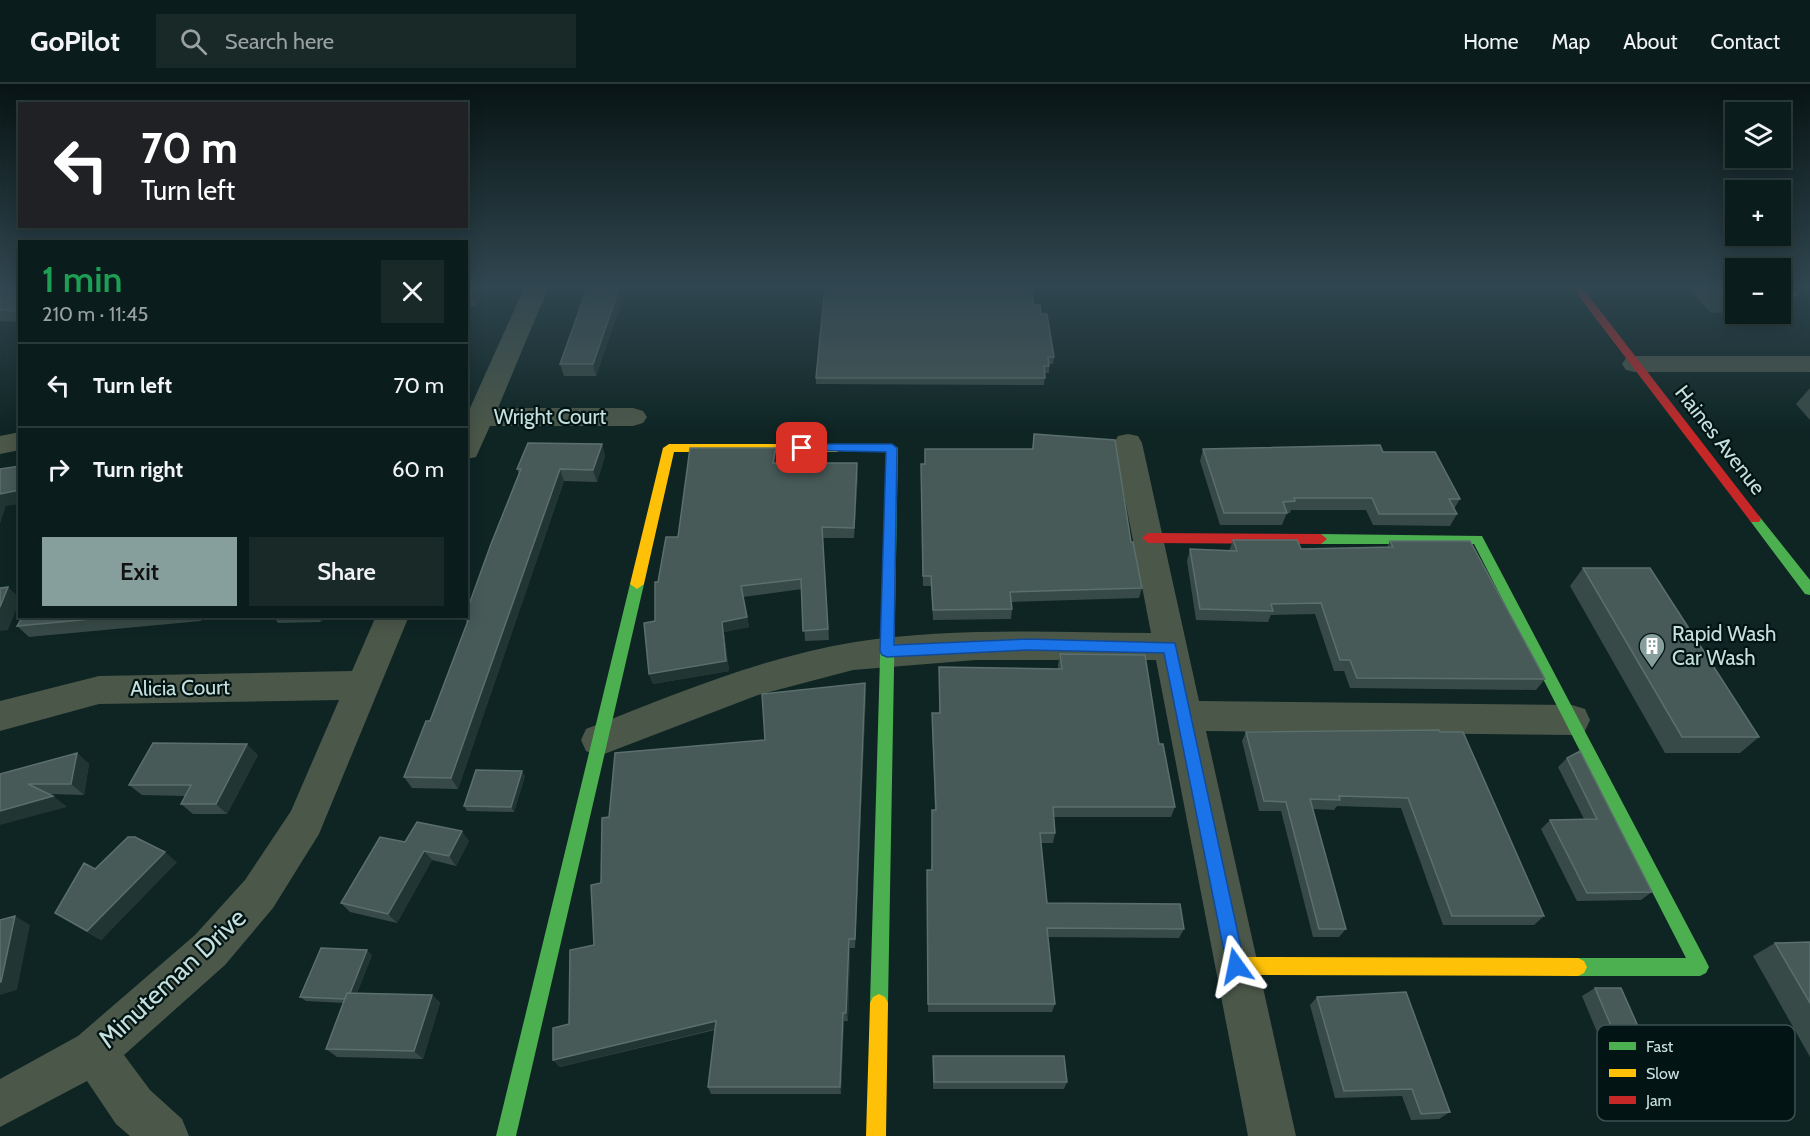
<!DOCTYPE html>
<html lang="en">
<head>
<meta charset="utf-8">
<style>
  body { margin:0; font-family:Cabin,sans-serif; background:#182928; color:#f1f3f6; height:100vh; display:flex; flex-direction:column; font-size:22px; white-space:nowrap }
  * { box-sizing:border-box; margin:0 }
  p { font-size:20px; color:#99a1a3 }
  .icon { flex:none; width:33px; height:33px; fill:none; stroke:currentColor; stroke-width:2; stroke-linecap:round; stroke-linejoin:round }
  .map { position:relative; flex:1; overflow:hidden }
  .panel { position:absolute; left:18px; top:156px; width:450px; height:378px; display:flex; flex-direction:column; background:#0a1c1b; border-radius:0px; box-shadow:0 3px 15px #0003,0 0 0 2px #2a3a3a }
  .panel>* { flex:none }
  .top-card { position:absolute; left:18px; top:18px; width:450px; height:126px; border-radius:0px; box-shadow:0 3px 15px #0003,0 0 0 2px #2a3a3a; background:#202124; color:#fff; overflow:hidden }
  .tools { position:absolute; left:1725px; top:18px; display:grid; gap:12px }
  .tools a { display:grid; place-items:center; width:66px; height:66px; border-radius:0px; background:#0a1c1b; box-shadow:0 3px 15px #0003,0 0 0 2px #2a3a3a; font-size:30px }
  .pin { position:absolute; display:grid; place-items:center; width:51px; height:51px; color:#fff; margin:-26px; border-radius:12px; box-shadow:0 3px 9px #0006 }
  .me { position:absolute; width:66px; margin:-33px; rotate:348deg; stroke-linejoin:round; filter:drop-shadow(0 0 4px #0008) }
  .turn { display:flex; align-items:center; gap:21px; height:126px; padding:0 24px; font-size:27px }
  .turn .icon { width:78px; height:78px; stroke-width:2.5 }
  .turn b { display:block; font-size:42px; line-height:51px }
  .round { display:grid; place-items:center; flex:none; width:63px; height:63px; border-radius:0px; background:#182928 }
  .overview { display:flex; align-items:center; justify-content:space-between; height:102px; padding:0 24px }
  h1 { font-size:36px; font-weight:600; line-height:45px; color:#1e9e55 }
  .button { display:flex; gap:12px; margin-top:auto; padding:12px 24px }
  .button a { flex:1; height:69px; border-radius:0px; background:#869f9d; color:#111; font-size:24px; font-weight:600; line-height:69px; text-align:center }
  .button a+a { background:#182928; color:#f1f3f6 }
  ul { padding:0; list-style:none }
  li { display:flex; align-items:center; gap:18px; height:84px; padding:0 24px; border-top:2px solid #2a3a3a }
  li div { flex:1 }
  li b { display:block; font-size:22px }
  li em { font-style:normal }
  header { display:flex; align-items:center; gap:36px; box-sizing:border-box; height:84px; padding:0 30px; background:#0a1c1b; border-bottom:2px solid #2a3a3a }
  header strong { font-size:28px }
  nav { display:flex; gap:33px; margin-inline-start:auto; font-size:21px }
  .search { width:420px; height:54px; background:#182928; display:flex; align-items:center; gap:15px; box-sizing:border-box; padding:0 21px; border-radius:0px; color:#99a1a3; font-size:22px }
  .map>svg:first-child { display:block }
</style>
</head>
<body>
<header>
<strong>GoPilot</strong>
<div class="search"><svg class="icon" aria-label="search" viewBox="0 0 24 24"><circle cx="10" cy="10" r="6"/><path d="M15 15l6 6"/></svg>Search here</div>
<nav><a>Home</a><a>Map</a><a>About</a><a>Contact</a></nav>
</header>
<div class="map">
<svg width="1810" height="1052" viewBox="0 0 1810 1052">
  <rect width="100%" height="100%" fill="#0e2524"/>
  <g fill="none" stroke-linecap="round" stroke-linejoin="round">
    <path fill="#4b5749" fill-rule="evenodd" d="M525,202H549L498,324H633L643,327L647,333L643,339L633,342H490L476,373L466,375V324H470Z
      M1635,272H1810V288H1635L1626,286L1622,280L1626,274Z
      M20,348V366L0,370V352Z
      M1128,350L1138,352L1142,359L1199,617L1572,621L1585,625L1590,636L1585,647L1572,651L1206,647L1296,1052H1248L1156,576H976L853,586L758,611L599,672L586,667L581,656L586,645C673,611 762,573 855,558C948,543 1056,548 1151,549L1114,359L1118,352Z
      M376,532H409L319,750L273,824L225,881L124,971L150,1006L182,1035L189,1052H130L116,1040L87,997L0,1043V995L78,952L195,851L245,796L291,727L339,616L99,620L0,647V617L99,592L352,587Z"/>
    <path fill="#4caf50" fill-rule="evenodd" d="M837,360H892L898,364L888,919L885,925L879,928L873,925L870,919L886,368L833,367L831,364Z
      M1755,431L1759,432L1810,496V511L1805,510L1751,438L1749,435L1751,432Z
      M1321,450L1482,452L1706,877L1709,883L1706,889L1700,892H1578L1572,889L1569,883L1572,877L1578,874H1686L1474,460H1321L1315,455Z
      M637,495L644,500L516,1052H496L630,500Z"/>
    <path fill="#ffc107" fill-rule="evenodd" d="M669,360H837L843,364L837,368H674L644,500L637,505L630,500L663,364Z
      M1236,873L1578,874L1584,877L1587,883L1584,889L1578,892L1236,891L1230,888L1227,882L1230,876Z
      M879,910L885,913L888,919L886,1052H866L870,919L873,913Z"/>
    <path fill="#c62828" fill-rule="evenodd" d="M1571,202H1581L1759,432L1761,435L1759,438H1751Z
      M1148,449L1321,450L1327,455L1321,460L1148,459L1142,454Z"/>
  </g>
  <path fill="#384a47" d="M0,202H20V238L0,237Z
    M466,202H485L476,222H466Z
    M588,202H626L621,220L596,292H564L560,280Z
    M1686,202H1736V228L1711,229Z
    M1780,202L1797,211L1783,228H1780Z
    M1034,221L1041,230L1054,273L1053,280H1049V289H1045L1044,301L816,300V294Z
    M1810,304V336L1796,320Z
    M1034,350L1131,458L1142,504L1139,514L1011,518L1012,525L1011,535L933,536L931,502H923L921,390L1032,365Z
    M602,360L605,372L597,398L564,397L458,705L412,704L404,693L430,637L467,539L465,534L519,390L517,385Z
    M1203,365L1383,368L1460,415L1454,425L1457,430L1450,442L1373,441L1366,426H1291L1290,429H1287L1282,441H1220L1200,377Z
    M777,375V379L858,390L854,454H823L829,556L805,557L802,505L743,513L749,543L724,548L729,587L653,600L649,590L655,537L658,498L678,453Z
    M1233,456L1301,465L1387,463L1390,457L1545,595L1536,606L1350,604L1344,587H1334L1315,530L1271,531L1268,538L1196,536L1187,477L1190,465L1229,467Z
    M1583,484L1759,653L1740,669H1665L1570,502Z
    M23,532H203L201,537L29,553L17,542Z
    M273,532H324L321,538L278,539Z
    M1060,570L1159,660L1175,723L1171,733H1054L1055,749L1053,759H1041L1047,819L1184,845L1179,854L1048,853L1055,920L1052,928H928L927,795L931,786L935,726L932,640V629H939V583L1058,585V581Z
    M865,599L866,610L855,864H850L848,937H844L841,1010H711L708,1003L715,946L560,983L553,976L569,940L594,861L609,733L765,656Z
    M1439,646L1544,832L1534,841H1443L1401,724L1337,722L1334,726L1313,725L1346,845L1339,853H1313L1281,727H1259L1242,657L1246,648Z
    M77,669L89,680L84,711L50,710L67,723L0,690Z
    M258,671L227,730H193L181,720L185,712L142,711L129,701Z
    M1567,674L1652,808L1641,816L1577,817L1541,745L1550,736L1584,735L1558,683Z
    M525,692L514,728L467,727L464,722Z
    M469,757L456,782L432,776L397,839L350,828L341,819L405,758Z
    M177,778L101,856L55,829L95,785Z
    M1810,858V973L1753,872L1775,859Z
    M372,871L357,909L432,911L440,919L423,975L337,973L326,965L344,919L306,917L300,913Z
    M1595,904L1661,994L1646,1001H1619L1582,912Z
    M1317,913L1450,1028L1439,1035L1411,1036L1402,1012L1335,1014L1310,921Z
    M933,972L1067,998L1064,1005H933Z"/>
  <path fill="#213532" d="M476,202H485L476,222L472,210Z
    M620,202H626L621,220L596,292L593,280Z
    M602,360L605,372L597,398L593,386Z
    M776,364L777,375L775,390L773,379Z
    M857,379L858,390L854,454V444Z
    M560,385L564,397L458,705L451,694Z
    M20,406V420L6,422L0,440V410Z
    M8,503L20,514V516L8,546L0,547V523Z
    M317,532H324L321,538Z
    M747,533L749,543L724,548L729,587L653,600L649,590L722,538Z
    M865,599L866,610L855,864V855Z
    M247,660L258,671L227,730L216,720Z
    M77,669L89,680L84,711L71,700Z
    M522,687L525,692L514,728L511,723Z
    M53,712L67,723L0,741V727Z
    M462,747L469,757L456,782L449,772Z
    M424,767L432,776L397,839L388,830Z
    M165,768L177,778L101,856L87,847Z
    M15,832L30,841L17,906L0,911V898Z
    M849,855L850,864L848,937L846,929Z
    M367,866L372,871L353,919L347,915Z
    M432,911L440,919L423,975L414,967Z
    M843,929L844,937L841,1010L840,1003Z
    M716,937L719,944L560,983L553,976Z"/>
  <path fill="#475a58" stroke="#5b6f6d" stroke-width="1.5" d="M0,202H20V226L18,227L0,226Z
    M466,202H476L472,210H466Z
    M588,202H620L593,280H560Z
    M825,202H1031L1034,221H1040L1041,230H1047L1054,273H1048L1049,282H1044L1045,294H816Z
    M1714,202H1736V211L1724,212Z
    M1780,202H1787L1797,211H1780Z
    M1034,350L1115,356L1131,458H1133L1142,504L1010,508L1012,525L933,526L931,492H923L921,380H925V365H1033Z
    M528,359L602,360L593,386L560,385L451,694L404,693L426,637H430L469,534H465V532H466V529L491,460L521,385H517Z
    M1380,361L1383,368H1435L1460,415H1449L1457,430H1379L1372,414H1294L1295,417L1283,418L1287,429H1224L1203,365Z
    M690,364H776L773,379H857L854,444L822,443L828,545L803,547L801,495L741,502L747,533L722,538L726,577L649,590L644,539L655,537V498H658L666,453H678Z
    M20,382V406L0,410V385Z
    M1233,456H1297L1301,465L1393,463L1390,457H1470L1545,595L1357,594L1350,576H1340L1321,519L1271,520L1273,527L1200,525L1190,465L1237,467Z
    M1583,484H1650L1759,653H1682Z
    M8,503L0,523V504Z
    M23,532H123L17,542Z
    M1060,570L1145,571L1159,660H1163L1175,723H1053L1055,749H1040L1047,819L1180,820L1184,845L1047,844L1055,920H928L927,786H932V726H936L932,629H940L939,583L1062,585Z
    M865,599L855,855H849L846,929H843L840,1003H708L716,937L553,976V944L569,940L570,866L594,861L591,801L601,799L602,734L609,733L615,669L765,656L762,610Z
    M1439,646L1440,648H1463L1544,832H1452L1408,714L1339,712L1340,716L1310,715L1346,845H1319L1286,718L1264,717L1246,648Z
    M153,659L247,660L216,720H181L191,701H129Z
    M1580,667L1652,808L1587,809L1550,736L1597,735L1567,674Z
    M77,669L71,700H28L53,712L0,727V690Z
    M476,686L522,687L511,723L464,722Z
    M417,738L462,747L449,772L424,767L388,830L341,819L380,753L405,758Z
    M128,753H135L165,768L87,847L55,829L84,779L95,785Z
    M15,832L1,898H0V836Z
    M1810,858V919L1775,859Z
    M321,864L367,866L350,909H347L345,915L300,913Z
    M1595,904H1621L1661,994H1633Z
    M1406,908L1450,1028L1421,1030L1412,1005L1344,1007L1317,913Z
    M347,909L432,911L414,967L326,965Z
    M933,972H1064L1067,998H934Z"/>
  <linearGradient id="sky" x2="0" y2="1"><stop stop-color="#081414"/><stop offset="0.58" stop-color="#304650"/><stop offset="1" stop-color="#304650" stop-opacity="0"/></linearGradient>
  <rect width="1810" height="349" fill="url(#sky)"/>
  <path fill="#1a73e8" stroke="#114b97" stroke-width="1.5" d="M802,360H892L897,364L894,561L1028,555L1175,559L1245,882L1242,888L1236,890L1230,888L1227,882L1164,569L1028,566L887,573L882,571L880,567L886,368L798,366V361Z"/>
  <defs>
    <g id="building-pin" transform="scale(1.35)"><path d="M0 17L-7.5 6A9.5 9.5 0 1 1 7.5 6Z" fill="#869f9d" stroke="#021514"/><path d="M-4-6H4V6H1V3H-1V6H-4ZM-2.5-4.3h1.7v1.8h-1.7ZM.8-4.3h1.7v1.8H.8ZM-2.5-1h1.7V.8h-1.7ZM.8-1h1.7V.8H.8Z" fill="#fff"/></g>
  </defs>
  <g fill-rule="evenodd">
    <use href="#building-pin" x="1652" y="562"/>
  </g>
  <g text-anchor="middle" stroke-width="4.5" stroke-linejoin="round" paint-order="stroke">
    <g font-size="21" fill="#c6e0de" stroke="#021514">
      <text x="550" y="340">Wright Court</text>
      <text transform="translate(1720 356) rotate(52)" y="7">Haines Avenue</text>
      <text transform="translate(180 604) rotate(-1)" y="7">Alicia Court</text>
    </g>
    <g font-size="21" fill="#c6e0de" stroke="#021514" text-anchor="start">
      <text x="1672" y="557">Rapid Wash<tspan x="1672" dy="24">Car Wash</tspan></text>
    </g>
    <g font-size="26" fill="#c6e0de" stroke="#021514">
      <text transform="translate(172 894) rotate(-43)" y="9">Minuteman Drive</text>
    </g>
  </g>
  <rect x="1597" y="941" width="198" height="96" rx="9" fill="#021514" stroke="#3d5251" stroke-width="1.5"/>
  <rect x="1609" y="958" width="27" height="8" fill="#4caf50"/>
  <rect x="1609" y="985" width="27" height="8" fill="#ffc107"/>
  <rect x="1609" y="1012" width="27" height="8" fill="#c62828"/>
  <g font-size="16" fill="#c6e0de">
    <text x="1646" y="968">Fast</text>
    <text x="1646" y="995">Slow</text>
    <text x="1646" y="1022">Jam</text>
  </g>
</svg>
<div class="tools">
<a><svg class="icon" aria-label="layers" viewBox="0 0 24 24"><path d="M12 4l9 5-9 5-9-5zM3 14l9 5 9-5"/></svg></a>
<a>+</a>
<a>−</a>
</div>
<div class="pin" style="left:802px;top:364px;background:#d93025"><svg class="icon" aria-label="arrive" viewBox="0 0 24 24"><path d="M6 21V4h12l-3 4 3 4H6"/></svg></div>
<svg class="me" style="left:1236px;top:882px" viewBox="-20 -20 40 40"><path d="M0-17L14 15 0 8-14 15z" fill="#1a73e8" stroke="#fff" stroke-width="4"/></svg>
<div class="top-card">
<div class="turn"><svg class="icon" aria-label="left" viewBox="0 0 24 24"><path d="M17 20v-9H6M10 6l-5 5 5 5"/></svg><div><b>70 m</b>Turn left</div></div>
</div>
<section class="panel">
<div class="overview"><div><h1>1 min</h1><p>210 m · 11:45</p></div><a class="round"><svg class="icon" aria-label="close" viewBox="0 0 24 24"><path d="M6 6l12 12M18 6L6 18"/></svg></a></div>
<ul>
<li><svg class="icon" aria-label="left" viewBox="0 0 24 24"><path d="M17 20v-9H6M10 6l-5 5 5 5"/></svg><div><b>Turn left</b></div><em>70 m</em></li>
<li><svg class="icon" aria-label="right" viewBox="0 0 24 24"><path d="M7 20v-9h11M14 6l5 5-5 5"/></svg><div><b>Turn right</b></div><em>60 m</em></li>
</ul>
<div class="button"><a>Exit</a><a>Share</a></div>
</section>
</div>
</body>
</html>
